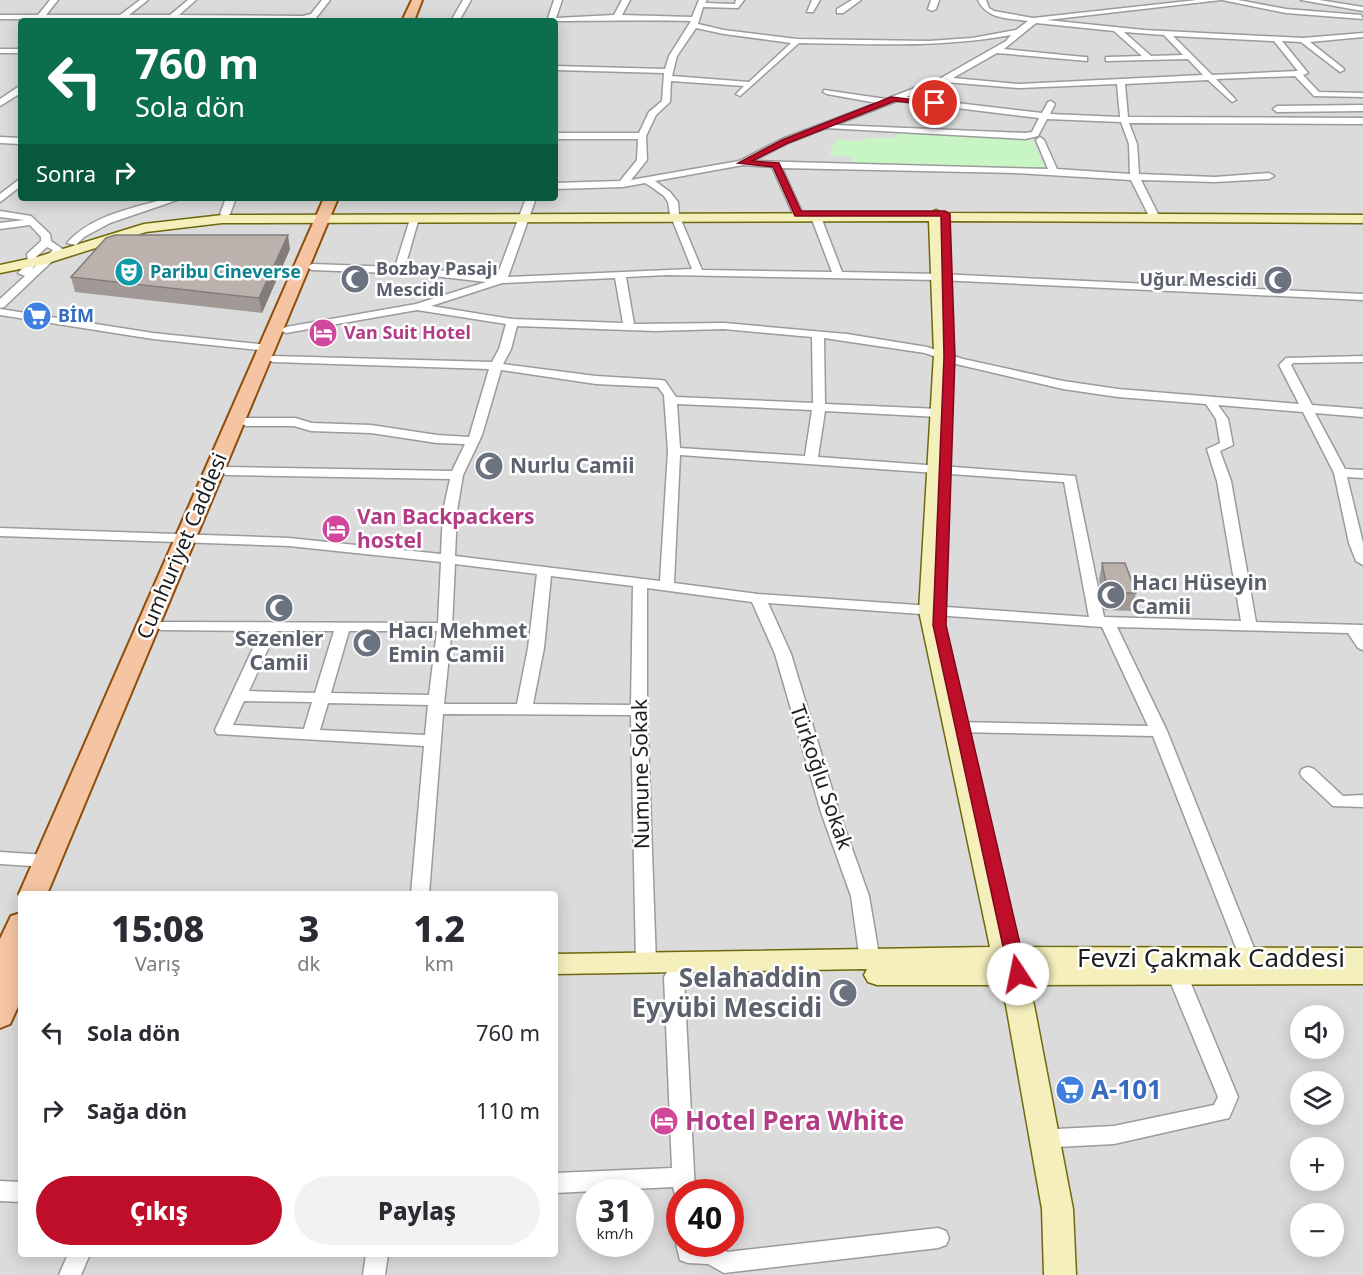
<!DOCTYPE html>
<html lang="tr">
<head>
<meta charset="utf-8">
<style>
  body { margin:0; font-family:"Noto Sans",sans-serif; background:#f2f2f3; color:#2b2b33; height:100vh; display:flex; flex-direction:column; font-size:22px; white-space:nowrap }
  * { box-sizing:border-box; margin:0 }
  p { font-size:20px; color:#7c7c81 }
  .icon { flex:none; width:33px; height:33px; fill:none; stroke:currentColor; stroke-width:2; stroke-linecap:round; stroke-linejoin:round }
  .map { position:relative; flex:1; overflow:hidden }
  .side { position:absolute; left:18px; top:891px; width:540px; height:366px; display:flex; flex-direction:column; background:#fff; border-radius:6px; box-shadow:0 3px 15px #0003 }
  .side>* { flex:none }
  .top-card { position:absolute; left:18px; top:18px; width:540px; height:183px; border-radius:6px; box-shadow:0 3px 15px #0003; background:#0b6e4f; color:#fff; overflow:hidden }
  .controls { position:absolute; left:1290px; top:1005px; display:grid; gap:12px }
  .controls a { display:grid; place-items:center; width:54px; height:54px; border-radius:50%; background:#fff; box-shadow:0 3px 15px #0003; font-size:30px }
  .speed { position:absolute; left:576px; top:1179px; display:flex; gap:12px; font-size:30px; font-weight:700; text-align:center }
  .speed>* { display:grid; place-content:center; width:78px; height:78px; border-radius:50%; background:#fff; box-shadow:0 3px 15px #0003; line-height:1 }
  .speed small { font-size:15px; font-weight:400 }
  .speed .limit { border:9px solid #d22; background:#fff; color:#111 }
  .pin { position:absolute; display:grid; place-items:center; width:51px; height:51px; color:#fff; margin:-26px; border:3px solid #fff; border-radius:50%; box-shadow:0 2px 6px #0007 }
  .me { position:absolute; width:66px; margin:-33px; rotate:349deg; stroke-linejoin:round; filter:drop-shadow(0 0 4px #0008) }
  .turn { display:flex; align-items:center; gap:21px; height:126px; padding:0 18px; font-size:27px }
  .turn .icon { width:78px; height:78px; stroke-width:2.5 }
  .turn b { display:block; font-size:42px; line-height:51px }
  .then { display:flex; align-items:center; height:57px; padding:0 18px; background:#0003; gap:12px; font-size:22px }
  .eta { display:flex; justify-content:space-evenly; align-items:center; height:102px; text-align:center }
  .eta b { font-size:36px; font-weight:800; line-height:42px }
  .cta { display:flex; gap:12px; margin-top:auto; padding:12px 18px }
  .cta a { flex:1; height:69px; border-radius:36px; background:#be0e29; color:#fff; font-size:24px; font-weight:800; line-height:69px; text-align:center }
  .cta a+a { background:#f2f2f3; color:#2b2b33 }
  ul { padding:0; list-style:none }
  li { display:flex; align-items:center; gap:18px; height:78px; padding:0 18px }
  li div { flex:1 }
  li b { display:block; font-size:22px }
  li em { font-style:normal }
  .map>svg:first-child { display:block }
</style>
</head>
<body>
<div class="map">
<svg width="1363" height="1275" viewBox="0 0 1363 1275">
  <rect width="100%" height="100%" fill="#eee9e5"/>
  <path fill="#dcdbdb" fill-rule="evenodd" d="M0,0H1363V1275H0ZM21,21H555V198H21ZM21,894H555V1254H21ZM1300,1016H1334V1048H1300ZM1300,1082H1334V1114H1300ZM1300,1148H1334V1180H1300ZM590,1192H640V1244H590ZM680,1192H730V1244H680ZM1300,1214H1334V1246H1300Z"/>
  <path fill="#c8f5c4" d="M899,132L1031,138L1045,167L1026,169L853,164L851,157L829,155L836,140L864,141L866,138H898Z"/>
  <path fill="#dadada" d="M555,1066H620L616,1101H555Z"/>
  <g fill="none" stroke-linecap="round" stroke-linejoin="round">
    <g stroke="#9b9b9b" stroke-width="3">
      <path id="street" d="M50,0H58L46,15H120L140,0H148L129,15H170L188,0H196L179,15L303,16L311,14L322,0H330L316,18L303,20L0,19V15H38Z
        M463,0H471L459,21H451Z
        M554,0H562L556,18L614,15L622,0H630L622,15L692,17L699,0H707L705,3L735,4L736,0H744L738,8L703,7L698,24L724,30L797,39L929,41L972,38L1016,30L1028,21C1009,18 987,20 978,0H986L989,8L994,11L1033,18L1197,0H1221L1047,20L1144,30L1303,38L1363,33V37L1310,42L1343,68L1344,70L1340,72L1301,42L1282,41L1308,73L1303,75L1319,92L1363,93V97L1314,96L1295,76L1216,79L1236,100L1232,102L1208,80L1125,84L1128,117L1363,118V124L1129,123L1137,144L1139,174L1215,177L1269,173L1274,176L1269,179L1215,182L1141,180L1159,216L1154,219L1149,216L1131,180L1015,173L782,168L803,214L798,217L793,214L772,167L743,165L655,181L670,192L678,202L679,215L702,270L832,272L811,217L816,214L821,217L842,272L939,274L1363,294V300L939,280L667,275L626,277L634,324L724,323L847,334L927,347L963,359L1063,381L1118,389L1299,404L1279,365L1286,358L1363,356V362L1293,363L1291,365L1312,405L1363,409V417L1315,413L1345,469L1363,470V478L1347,477L1363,543V565L1356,561L1349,543L1334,473L1303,412L1218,405L1228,419L1233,445L1220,451L1231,481L1256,622L1363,625V650L1358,648L1348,633L1117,627L1167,731L1258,958L1256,963L1249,965L1242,963L1240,958L1153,736L954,732L946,727L954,722L1148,726L1102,627L768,603L791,654L839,812L869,896L880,961L877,966L870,968L863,966L860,961L851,896L821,812L775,654L752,602L647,588V710L656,963L653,968L646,970L639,968L636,963L631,715L443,714L429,894H411L424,746L217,734L215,730L261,631L161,630L154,626L161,622L438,623L441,562L289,546L0,536V528L289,538L441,554L443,511L450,479L226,475L220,471L226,467L452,471L465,444L437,443L371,433L311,431L294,426H246L240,422L246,418H295L312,423L371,425L437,435L469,437L489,369L273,362L267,359L273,356L492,362L499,349L506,324L417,310L286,333L280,330L286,327L416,304L486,282L417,274L312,270L307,267L312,264L395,267L411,216L419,218L405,267L497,276L526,198H536L508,277L692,269L670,214L668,202L664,196L650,186L645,183L623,187L555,189V183L620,181L637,160L638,139H555V133H639L649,112L662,101L664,73L555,70V66L665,69L669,56L691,21C644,20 592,21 547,21ZM1036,23L1114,31L1142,56L1109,57H1106V61L1188,59L1203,75L1019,84L953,78L997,53L1087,61V57H1084L1004,49ZM696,28L724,34L791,43L749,82L672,76L677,56ZM1124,32L1164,35L1183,55L1151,56ZM1011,35L1006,41L941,78L886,99L824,90L823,92L827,94L877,103L782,139L739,161L631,180L647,160L646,136L656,115L670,102L671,81L744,86L736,94L740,96L799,43C870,44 941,48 1011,35ZM1173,36L1274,41L1298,71L1212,75ZM945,82L1019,88L1117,84L1120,117L1050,114L1055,104L1051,101L1048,102L1042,113L906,97ZM897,101H899L1039,118L1032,132L1025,133L835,125ZM1047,119L1121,122L1129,144L1130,174L1057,169L1044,140L1040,137L1036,140L1048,169L753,161L788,143L826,128L1025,139L1038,136ZM615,278L623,323L512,319L431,306L502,283ZM517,326L655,331L724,329L812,337L813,403L676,397L665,381L661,380L596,376L503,364L511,349ZM824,338L925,353L956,364L1063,389L1118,397L1206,404L1216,419L1220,443L1207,449L1217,481L1241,621L1104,617L1075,476L818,457L825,411L939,417L945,413L939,409L825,404ZM501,370L596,384L658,387L664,395L668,451L660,581L455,556L457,511L463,475L482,435ZM677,404L812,410L805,456L680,448ZM680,455L1064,482L1089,617L758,594L674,583ZM455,564L537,574L528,648L517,704H444L452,627ZM551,576L633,586L631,705L533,704L544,648ZM276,631H334L315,693L249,691ZM349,631H437L429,695L331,693ZM244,701L312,702L304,729L233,725ZM328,703L428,705L425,735L320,730Z
        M812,0H820L813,12H807Z
        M852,0H861L843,13H837V9Z
        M931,0H939L936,9L932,11L928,9Z
        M1222,0H1238L1286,9L1361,15L1363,19L1286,13Z
        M1301,0H1319L1363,7V11Z
        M0,49H21V53H0Z
        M18,87H21V93L0,106V99Z
        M1363,105V111L1277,112L1273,109L1277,106Z
        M0,137L21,138V144L0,143Z
        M21,178V186L0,202V194Z
        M168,198H183L110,223L84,237L76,245L67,243C91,215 134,208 168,198Z
        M226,198H236L230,214L225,217L220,214Z
        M0,211L31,216L50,234L51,241L64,250L4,307L0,308V299L25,276L18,273L28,262L27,254L41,241V237L30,225L0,229V223L24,220L0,217ZM47,247L53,250L31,270L38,262L36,257Z
        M0,309L153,333L268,345L274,348L268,351L153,339L0,315Z
        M1308,767L1314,769L1343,796L1363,795V807L1333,806L1302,777L1300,773L1302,769Z
        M0,852L47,855L53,857L56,861L53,865L47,867L0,864Z
        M1177,967L1184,969L1187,974L1238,1097L1229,1118L1114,1144L1057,1147L1050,1144L1046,1138L1050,1132L1057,1129L1114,1126L1214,1105L1218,1097L1167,974L1170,969Z
        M674,970L681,972L684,977L695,1192H680V1200L676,1199L673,1187L555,1193V1173L672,1168L664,977L667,972Z
        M0,1181L21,1182V1202L0,1201Z
        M938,1228L946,1231L949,1238L946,1245L938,1248L724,1273L708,1264L688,1263L680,1260L676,1244L680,1237V1244H712L727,1252Z
        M68,1254H90L81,1275H59Z
        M366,1254H388L385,1275H363Z"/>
    </g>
    <g stroke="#6d690c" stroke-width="3">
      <path id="secondary" d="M936,210L942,213L1363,215V223L943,221L950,354L939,611L1016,947L1363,948V984L1027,985L1034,1005L1073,1209L1076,1275H1044L1042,1209L1006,1005L1000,985H877L868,982L864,975L867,969L555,974V954L990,947L919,611L934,354L929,221L222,223L146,232L45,264L0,273V265L37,257L144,224L222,215L930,213Z"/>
    </g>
    <g stroke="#8d4e0a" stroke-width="4">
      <path id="primary" d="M412,0H422L414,21H402Z
        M324,198H338L47,894H21V897L19,894Z
        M21,913V1000L10,1024L0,1028V939L11,916Z"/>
    </g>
    <use href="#street" fill="#fff" fill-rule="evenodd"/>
    <use href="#secondary" fill="#f5efbc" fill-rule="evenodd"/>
    <use href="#primary" fill="#f5c5a3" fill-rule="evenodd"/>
  </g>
  <path fill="#a19996" d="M290,249L262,313L75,292L71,277Z
    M1102,563L1136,593L1132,611L1105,610L1099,580Z"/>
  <path fill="#837d7a" d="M288,235L290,249L262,313L259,298Z"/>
  <path fill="#bbb2ae" stroke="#837d7a" stroke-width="1.5" d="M115,235H288L259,298L71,277L106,238Z
    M1102,563H1125L1136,593H1108Z"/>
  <path fill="#be0e29" stroke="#7c091b" stroke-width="1.5" d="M891,97L939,103L935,105L895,101L788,143L752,161L779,163L801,211H945L950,214L955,357L946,625L1027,974L1024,979H1012L1009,974L933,625L944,357L941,216H795L773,167L738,163L782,140Z"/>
  <defs>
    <g id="theatre-disc" transform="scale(1.5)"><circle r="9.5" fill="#0f9aa8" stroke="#fff"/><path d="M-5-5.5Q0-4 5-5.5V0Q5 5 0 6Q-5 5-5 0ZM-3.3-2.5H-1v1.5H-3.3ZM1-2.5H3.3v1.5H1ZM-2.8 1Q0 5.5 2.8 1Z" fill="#fff"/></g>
    <g id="mosque-disc" transform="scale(1.5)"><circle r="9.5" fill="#6b7280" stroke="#fff"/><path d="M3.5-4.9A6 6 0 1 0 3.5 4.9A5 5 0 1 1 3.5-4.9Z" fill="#fff"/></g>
    <g id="supermarket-disc" transform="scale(1.5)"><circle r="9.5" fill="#3f7fe0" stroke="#fff"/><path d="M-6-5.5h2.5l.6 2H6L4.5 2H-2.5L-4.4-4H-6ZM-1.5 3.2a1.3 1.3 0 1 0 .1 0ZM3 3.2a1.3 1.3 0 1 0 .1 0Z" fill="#fff"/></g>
    <g id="hotel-disc" transform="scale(1.5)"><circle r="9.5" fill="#d1479c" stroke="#fff"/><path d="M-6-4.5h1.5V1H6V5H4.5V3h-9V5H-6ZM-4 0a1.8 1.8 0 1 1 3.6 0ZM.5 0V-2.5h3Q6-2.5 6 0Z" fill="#fff"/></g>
  </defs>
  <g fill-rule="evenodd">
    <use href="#theatre-disc" x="129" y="272"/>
    <use href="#mosque-disc" x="355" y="279"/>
    <use href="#mosque-disc" x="1278" y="280"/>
    <use href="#supermarket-disc" x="37" y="316"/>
    <use href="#hotel-disc" x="323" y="333"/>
    <use href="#mosque-disc" x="489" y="466"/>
    <use href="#hotel-disc" x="336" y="529"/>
    <use href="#mosque-disc" x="1111" y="595"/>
    <use href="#mosque-disc" x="279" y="608"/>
    <use href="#mosque-disc" x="367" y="643"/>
    <use href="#mosque-disc" x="843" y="993"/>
    <use href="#supermarket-disc" x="1070" y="1090"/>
    <use href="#hotel-disc" x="664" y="1121"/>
  </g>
  <g text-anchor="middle" stroke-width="5" stroke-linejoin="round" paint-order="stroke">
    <g font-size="18" font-weight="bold" fill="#5b616d" stroke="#fff" text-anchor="start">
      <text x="376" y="275">Bozbay Pasajı<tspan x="376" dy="21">Mescidi</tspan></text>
      <text x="1257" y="286" text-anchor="end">Uğur Mescidi</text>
    </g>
    <g font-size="18" font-weight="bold" fill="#0d838f" stroke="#fff" text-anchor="start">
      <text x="150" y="278">Paribu Cineverse</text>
    </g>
    <g font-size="18" font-weight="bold" fill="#366cbe" stroke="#fff" text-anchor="start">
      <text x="58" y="322">BİM</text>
    </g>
    <g font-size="18" font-weight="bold" fill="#b23c85" stroke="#fff" text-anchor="start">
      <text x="344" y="339">Van Suit Hotel</text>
    </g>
    <g font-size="21" font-weight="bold" fill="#5b616d" stroke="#fff" text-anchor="start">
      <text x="510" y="473">Nurlu Camii</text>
      <text x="1132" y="590">Hacı Hüseyin<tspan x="1132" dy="24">Camii</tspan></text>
      <text x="388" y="638">Hacı Mehmet<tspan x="388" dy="24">Emin Camii</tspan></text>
      <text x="279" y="646" text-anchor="middle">Sezenler<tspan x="279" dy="24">Camii</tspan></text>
    </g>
    <g font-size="21" font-weight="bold" fill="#b23c85" stroke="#fff" text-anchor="start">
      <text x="357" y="524">Van Backpackers<tspan x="357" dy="24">hostel</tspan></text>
    </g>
    <g font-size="21" fill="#1e1e1e" stroke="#fff">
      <text transform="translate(182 546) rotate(-67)" y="7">Cumhuriyet Caddesi</text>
      <text transform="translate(641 774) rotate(-91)" y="7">Numune Sokak</text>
      <text transform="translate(821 777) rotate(71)" y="7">Türkoğlu Sokak</text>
    </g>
    <g font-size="26" fill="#1e1e1e" stroke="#fff">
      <text x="1211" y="967">Fevzi Çakmak Caddesi</text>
    </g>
    <g font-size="26" font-weight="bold" fill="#5b616d" stroke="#fff" text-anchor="end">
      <text x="822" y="987">Selahaddin<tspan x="822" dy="30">Eyyübi Mescidi</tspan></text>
    </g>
    <g font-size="26" font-weight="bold" fill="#366cbe" stroke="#fff" text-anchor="start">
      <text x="1091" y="1099">A-101</text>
    </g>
    <g font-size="26" font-weight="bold" fill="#b23c85" stroke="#fff" text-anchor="start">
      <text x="685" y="1130">Hotel Pera White</text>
    </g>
  </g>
</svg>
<div class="controls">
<a><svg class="icon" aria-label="sound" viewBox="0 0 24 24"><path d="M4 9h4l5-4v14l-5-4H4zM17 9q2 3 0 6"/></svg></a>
<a><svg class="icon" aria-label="layers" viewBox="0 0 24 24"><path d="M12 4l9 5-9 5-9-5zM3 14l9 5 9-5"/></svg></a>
<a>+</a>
<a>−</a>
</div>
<div class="speed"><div>31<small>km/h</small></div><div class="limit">40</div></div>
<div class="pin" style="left:935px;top:103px;background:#d93025"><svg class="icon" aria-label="arrive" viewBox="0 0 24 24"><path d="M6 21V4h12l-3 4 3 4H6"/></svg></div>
<svg class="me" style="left:1018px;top:974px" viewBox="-20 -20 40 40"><circle r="19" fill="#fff"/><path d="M0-13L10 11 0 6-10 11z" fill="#be0e29"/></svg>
<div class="top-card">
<div class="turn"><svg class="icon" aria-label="left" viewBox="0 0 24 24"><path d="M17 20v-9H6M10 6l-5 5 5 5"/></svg><div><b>760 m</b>Sola dön</div></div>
<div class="then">Sonra<svg class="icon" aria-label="right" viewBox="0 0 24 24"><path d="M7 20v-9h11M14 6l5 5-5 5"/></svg></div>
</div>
<section class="side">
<div class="eta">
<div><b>15:08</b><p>Varış</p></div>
<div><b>3</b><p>dk</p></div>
<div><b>1.2</b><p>km</p></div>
</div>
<ul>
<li><svg class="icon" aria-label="left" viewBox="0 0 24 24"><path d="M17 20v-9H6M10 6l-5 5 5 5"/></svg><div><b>Sola dön</b></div><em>760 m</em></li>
<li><svg class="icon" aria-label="right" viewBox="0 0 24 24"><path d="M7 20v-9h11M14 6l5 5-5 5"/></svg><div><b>Sağa dön</b></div><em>110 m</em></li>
</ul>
<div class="cta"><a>Çıkış</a><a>Paylaş</a></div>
</section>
</div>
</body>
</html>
